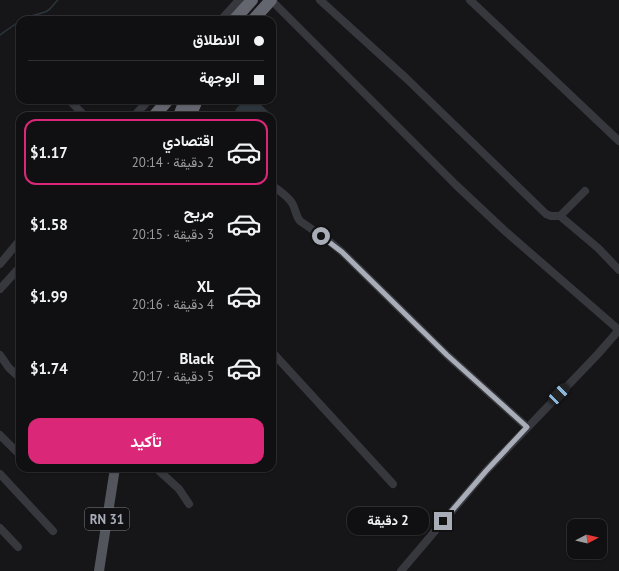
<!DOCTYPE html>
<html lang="ar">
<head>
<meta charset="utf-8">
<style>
  body { margin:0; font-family:"PT Sans",Vazirmatn,sans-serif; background:#1e1e20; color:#f1f3f6; direction:rtl; height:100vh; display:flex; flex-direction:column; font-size:15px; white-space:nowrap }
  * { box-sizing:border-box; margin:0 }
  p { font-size:13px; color:#9c9d9f }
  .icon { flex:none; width:22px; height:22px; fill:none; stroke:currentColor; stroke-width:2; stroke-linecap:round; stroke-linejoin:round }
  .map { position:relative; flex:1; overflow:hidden; direction:ltr }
  .details { position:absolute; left:16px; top:112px; width:260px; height:360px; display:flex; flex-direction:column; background:#101012; border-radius:12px; box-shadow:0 1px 3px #0004,0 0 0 1px #303032; direction:rtl }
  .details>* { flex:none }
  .guide { position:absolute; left:16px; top:16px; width:260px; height:88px; border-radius:12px; box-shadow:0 1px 3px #0004,0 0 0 1px #303032; direction:rtl; display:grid; align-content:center; height:88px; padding:0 12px; background:#101012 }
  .needle { width:26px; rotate:83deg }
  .buttons { position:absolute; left:567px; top:519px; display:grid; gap:8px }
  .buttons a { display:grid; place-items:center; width:40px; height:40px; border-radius:8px; background:#101012; box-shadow:0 1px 3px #0004,0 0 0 1px #303032; font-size:20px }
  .end { position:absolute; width:18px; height:18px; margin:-9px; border:5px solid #a8adb8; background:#111; box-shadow:0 0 0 2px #111 }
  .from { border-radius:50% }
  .bubble { position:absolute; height:28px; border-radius:12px; background:#101012; box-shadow:0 1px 3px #0004,0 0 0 1px #303032; font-size:13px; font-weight:700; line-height:28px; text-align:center; direction:rtl }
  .car { position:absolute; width:12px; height:24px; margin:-12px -6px; border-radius:5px; box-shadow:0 0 3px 1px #0007; background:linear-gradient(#222 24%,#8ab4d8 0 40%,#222 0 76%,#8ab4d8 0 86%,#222 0) }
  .guide b { display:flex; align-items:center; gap:14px; height:38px; font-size:15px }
  .guide b+b { border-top:1px solid #303032 }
  .guide i { width:10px; height:10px; background:#f1f3f6 }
  ul { padding:7px 0 0; list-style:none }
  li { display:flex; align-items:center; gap:12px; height:66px; margin:0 8px 6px; padding:0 4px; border:2px solid transparent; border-radius:12px }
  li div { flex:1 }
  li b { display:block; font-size:15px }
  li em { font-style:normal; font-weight:700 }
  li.active { border-color:#db2777 }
  li>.icon { width:36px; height:36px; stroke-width:1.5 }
  .cta { display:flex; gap:8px; margin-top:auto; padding:8px 12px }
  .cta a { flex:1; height:46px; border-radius:12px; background:#db2777; color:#fff; font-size:16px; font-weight:700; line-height:46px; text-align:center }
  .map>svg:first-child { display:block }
</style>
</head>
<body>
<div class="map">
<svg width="619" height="571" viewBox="0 0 619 571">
  <rect width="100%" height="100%" fill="#161618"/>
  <polygon fill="#2c353c" points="244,100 256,100 273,116 272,117 242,116 235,110"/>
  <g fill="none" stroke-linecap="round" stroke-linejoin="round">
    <g stroke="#2c353c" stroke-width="1.5">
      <path d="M 22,20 C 30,15 39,15 47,11 C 51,9 54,3 58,0"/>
      <polyline points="0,35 20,21"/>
    </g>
    <g stroke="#37383d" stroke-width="8">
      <polyline points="271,0 456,185 505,231 619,330"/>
      <polyline points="320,0 407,79 546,214 551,216 560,216 585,191"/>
      <polyline points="470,0 619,141"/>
      <polyline points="221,20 239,0"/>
      <polyline points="69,100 85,116"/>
      <polyline points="134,116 149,100"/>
      <path d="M 272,185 C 278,190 288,196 292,203 C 296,209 295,215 300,221 L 329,241 L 342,252 L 447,355 L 527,427"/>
      <polyline points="560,216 598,248 619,270"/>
      <polyline points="0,264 20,240"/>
      <polyline points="0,289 20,267"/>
      <polyline points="272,352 393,484"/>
      <polyline points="0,355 9,368 20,378"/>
      <polyline points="0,435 18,453"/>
      <polyline points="156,468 179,489 189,504"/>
      <polyline points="0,474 53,531"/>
      <polyline points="0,528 18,547"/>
      <polyline points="401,571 486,471 598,354 619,330"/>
    </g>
    <polyline stroke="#53555c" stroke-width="10" points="99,571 115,468"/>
    <g stroke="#63666e" stroke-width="12">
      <polyline points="234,20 252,0"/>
      <polyline points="253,20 271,0"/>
      <polyline points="154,116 168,100"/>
      <polyline points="179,116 185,100"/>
      <polyline points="190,116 197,100"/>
    </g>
  </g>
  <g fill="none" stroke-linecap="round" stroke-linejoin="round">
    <polyline stroke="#a8adb8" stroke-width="5" points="321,236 342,252 447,355 527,427 486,471 443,521"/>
  </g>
  <g text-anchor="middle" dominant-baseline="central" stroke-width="3" stroke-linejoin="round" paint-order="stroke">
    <rect fill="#111113" stroke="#7b7e86" stroke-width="1" x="85" y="508" width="44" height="22" rx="3"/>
    <g font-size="13" font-weight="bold" fill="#a8adb8">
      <text x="107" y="519">RN 31</text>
    </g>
  </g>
</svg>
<div class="buttons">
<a><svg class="needle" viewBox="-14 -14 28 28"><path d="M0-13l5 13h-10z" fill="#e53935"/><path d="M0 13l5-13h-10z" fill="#9c9d9f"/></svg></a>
</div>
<i class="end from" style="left:321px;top:236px"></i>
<i class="end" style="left:443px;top:521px"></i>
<div class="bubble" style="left:347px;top:507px;width:82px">2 دقيقة</div>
<i class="car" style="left:559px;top:394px;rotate:44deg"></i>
<div class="guide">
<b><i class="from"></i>الانطلاق</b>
<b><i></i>الوجهة</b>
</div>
<section class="details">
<ul>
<li class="active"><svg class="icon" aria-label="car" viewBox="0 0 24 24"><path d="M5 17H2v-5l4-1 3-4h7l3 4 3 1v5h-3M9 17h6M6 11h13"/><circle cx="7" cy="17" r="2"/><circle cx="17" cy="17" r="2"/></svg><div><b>اقتصادي</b><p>2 دقيقة · 20:14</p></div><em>$1.17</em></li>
<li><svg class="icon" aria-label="car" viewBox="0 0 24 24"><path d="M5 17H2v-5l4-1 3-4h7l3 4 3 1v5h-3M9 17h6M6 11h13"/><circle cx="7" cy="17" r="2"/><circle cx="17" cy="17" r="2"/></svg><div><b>مريح</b><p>3 دقيقة · 20:15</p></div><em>$1.58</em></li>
<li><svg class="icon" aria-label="car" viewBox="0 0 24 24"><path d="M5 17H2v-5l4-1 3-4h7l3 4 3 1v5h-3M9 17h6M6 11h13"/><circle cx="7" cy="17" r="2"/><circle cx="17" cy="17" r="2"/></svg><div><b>XL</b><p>4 دقيقة · 20:16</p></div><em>$1.99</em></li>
<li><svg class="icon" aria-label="car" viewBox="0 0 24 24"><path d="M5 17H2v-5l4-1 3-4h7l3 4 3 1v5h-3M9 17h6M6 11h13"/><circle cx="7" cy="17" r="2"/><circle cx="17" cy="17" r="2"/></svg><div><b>Black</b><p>5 دقيقة · 20:17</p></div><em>$1.74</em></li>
</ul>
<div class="cta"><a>تأكيد</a></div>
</section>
</div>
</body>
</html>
